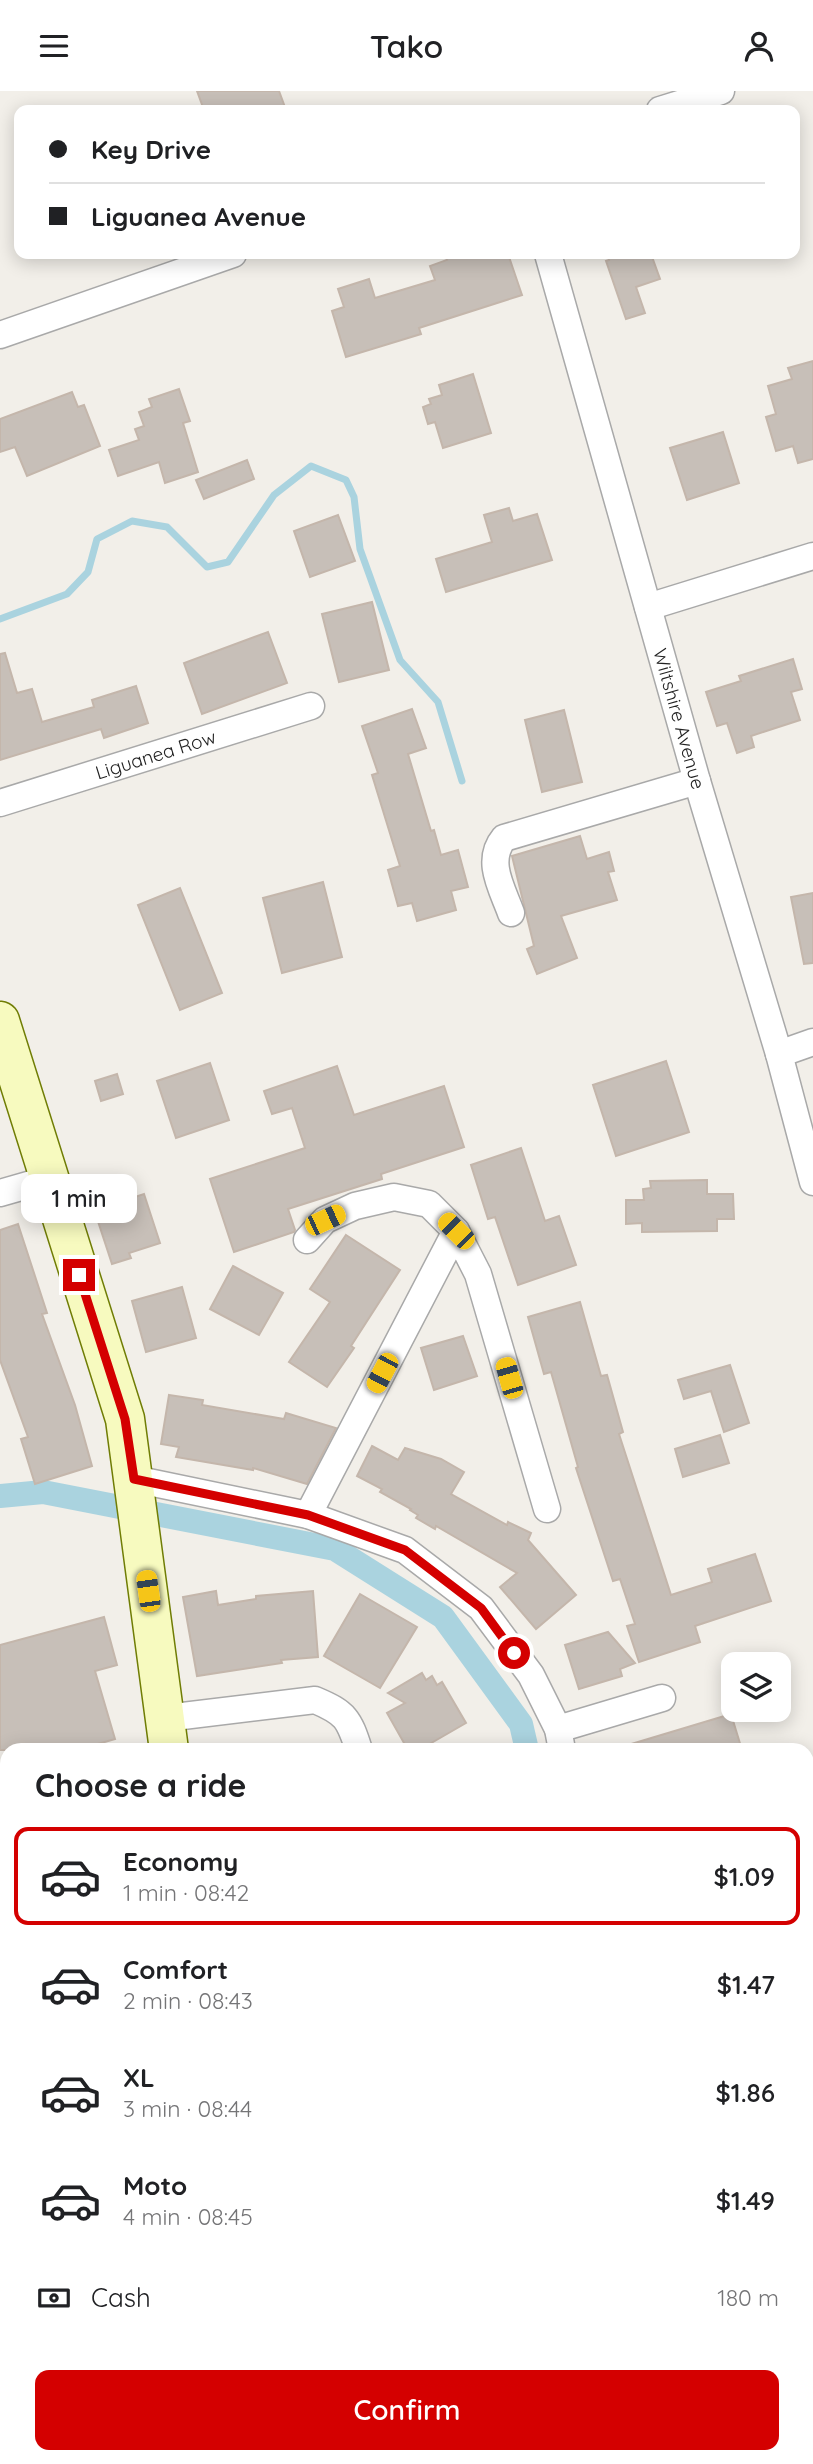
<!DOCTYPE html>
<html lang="en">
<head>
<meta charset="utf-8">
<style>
  body { margin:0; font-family:Quicksand,sans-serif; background:#f2f2f2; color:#202124; height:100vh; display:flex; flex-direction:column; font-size:26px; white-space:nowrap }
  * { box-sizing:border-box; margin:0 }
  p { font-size:23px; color:#757577 }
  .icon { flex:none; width:38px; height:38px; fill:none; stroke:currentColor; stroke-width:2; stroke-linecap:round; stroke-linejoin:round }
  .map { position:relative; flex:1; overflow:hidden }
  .details { position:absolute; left:0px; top:1652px; width:814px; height:721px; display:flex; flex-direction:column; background:#fff; border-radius:21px 21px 0 0; box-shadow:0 4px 18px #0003 }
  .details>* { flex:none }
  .hud { position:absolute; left:14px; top:14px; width:786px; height:154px; border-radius:14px; box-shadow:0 4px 18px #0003; display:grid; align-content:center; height:154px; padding:0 35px; background:#fff }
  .fabs { position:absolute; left:721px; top:1561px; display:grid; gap:14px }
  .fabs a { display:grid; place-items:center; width:70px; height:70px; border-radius:14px; background:#fff; box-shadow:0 4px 18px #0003; font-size:35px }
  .end { position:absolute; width:32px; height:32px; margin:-16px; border:9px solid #d40000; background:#fff; box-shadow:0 0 0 4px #fff }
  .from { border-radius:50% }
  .bubble { position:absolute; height:49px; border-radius:14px; background:#fff; box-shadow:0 4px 18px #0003; font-size:23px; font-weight:600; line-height:49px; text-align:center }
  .car { position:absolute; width:21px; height:42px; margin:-21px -10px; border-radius:9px; box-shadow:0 0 5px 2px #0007; background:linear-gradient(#f5c518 24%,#345 0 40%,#f5c518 0 76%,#345 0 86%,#f5c518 0) }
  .hud b { display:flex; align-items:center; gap:24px; height:66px; font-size:26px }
  .hud b+b { border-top:2px solid #e0e0e0 }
  .hud i { width:18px; height:18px; background:#202124 }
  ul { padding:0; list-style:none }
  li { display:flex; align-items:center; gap:21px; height:98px; margin:0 14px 10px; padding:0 21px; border:4px solid transparent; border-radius:14px }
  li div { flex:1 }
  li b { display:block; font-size:26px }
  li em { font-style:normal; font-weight:600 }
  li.active { border-color:#d40000 }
  li>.icon { width:63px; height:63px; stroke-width:1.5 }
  h2 { padding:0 35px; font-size:32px; line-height:84px }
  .pay { display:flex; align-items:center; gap:18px; height:77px; padding:0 35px; font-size:26px }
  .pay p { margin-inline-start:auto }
  .cta { display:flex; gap:14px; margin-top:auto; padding:14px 35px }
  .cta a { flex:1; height:80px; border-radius:14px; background:#d40000; color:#fff; font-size:28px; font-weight:600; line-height:80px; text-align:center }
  header { display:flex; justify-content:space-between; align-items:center; height:91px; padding:0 35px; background:#fff; font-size:32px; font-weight:600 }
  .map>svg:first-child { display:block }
</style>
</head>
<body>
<header><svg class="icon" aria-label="menu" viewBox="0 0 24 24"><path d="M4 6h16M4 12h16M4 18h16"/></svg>Tako<svg class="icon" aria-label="person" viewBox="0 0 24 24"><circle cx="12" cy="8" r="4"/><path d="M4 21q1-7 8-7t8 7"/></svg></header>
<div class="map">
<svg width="813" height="2373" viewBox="0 0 813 2373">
  <rect width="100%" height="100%" fill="#f2efe9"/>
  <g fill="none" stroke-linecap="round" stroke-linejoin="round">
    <polyline stroke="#aad3df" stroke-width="7" points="0,528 67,503 88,481 97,448 132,430 167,436 207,476 228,471 274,404 311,375 346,389 354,406 360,458 400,569 438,611 462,690"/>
    <g stroke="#aad3df" stroke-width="24">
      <polyline points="0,1405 43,1401 335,1458 443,1526 521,1633 527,1659"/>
      <polyline points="807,2010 813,2011"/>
    </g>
  </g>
  <g fill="#c7bfb8" stroke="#c4b6ab" stroke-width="2">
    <polygon points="197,0 279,0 286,19 204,19"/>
    <polygon points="445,163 508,163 522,204 419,237 421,243 346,266 332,220 344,216 338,198 369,188 375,207 435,189 430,175 447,169"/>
    <polygon points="607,163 651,163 660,188 636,196 645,222 626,228 606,170 609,169"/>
    <polygon points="813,270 813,368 798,372 793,355 776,360 766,326 776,323 768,295 792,288 788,277"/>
    <polygon points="473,283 491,342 443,357 435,331 428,333 423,316 431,313 429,308 442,304 439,294"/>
    <polygon points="179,298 190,330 183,332 198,381 165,392 159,371 118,385 109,359 139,349 135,338 144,335 139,321 152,316 149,308"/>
    <polygon points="72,301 78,316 84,314 100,355 27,385 15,356 0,361 0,328"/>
    <polygon points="723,341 739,392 687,409 670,357"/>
    <polygon points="247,369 254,388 204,408 196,389"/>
    <polygon points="509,417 513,430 537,423 552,469 446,501 436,468 492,451 484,424"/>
    <polygon points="338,424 355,470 310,486 294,440"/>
    <polygon points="372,511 389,579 339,591 322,523"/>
    <polygon points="268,541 287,592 202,623 184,572"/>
    <polygon points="5,562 17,602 32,598 42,631 94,616 92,609 136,595 148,632 104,647 101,638 0,669 0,563"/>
    <polygon points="793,568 802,598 791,601 800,629 751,645 754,656 737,662 727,632 717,635 706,601 741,590 739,585"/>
    <polygon points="412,618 426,657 408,663 431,740 434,739 441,764 458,759 468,796 451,800 456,819 417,830 412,812 398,815 388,779 400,775 372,684 378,682 362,635"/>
    <polygon points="564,619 582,691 542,701 525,629"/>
    <polygon points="580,745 587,768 609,761 614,780 608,781 617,809 561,825 577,867 537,883 527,858 534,855 512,765"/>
    <polygon points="323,791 342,866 282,882 263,807"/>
    <polygon points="180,797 222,902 180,919 138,814"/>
    <polygon points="813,802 813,872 804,873 791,806"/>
    <polygon points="666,970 689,1041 616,1065 593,994"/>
    <polygon points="210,972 229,1029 176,1047 157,990"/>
    <polygon points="337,975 354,1024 444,995 464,1056 381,1083 382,1088 288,1118 295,1139 294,1141 234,1161 210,1088 305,1057 292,1017 272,1023 264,1000"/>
    <polygon points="117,983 123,1003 101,1010 95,990"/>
    <polygon points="521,1057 545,1130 559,1125 576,1174 518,1194 495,1126 488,1128 471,1074"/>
    <polygon points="707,1089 707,1103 733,1103 734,1128 717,1128 717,1140 642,1141 642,1132 626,1133 626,1109 644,1109 643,1098 651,1097 650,1090"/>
    <polygon points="144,1103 160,1152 129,1162 131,1167 112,1173 92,1112 111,1105 114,1113"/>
    <polygon points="18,1133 47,1222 42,1223 75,1314 92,1375 35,1393 21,1348 28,1346 0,1269 0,1139"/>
    <polygon points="346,1144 400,1179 351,1255 354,1257 327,1296 289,1271 330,1211 310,1198"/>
    <polygon points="233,1175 283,1202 259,1244 210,1218"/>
    <polygon points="182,1196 196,1247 146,1261 132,1210"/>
    <polygon points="580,1211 601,1285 607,1284 623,1341 619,1343 671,1504 712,1491 708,1478 755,1463 771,1510 695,1535 700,1551 639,1571 627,1535 635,1533 620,1488 613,1490 576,1377 578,1376 551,1281 544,1283 528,1226"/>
    <polygon points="463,1245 477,1285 434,1299 421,1257"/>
    <polygon points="730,1274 749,1332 724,1341 711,1300 684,1308 678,1289"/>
    <polygon points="169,1304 203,1309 202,1314 284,1328 286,1322 336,1337 307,1393 253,1377 253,1379 176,1366 179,1356 161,1353"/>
    <polygon points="720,1344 729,1372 683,1386 675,1358"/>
    <polygon points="372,1355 398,1369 405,1357 441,1368 464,1381 451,1403 507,1434 508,1431 531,1442 528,1449 576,1504 536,1538 500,1496 517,1482 436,1435 435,1438 416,1427 418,1424 410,1419 411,1418 380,1401 382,1398 357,1385"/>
    <polygon points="216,1500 218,1514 256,1508 256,1505 313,1500 318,1566 281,1569 282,1572 197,1585 183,1506"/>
    <polygon points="360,1503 417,1536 380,1597 324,1565"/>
    <polygon points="104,1526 117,1574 95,1580 115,1648 77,1659 0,1659 0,1554"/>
    <polygon points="608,1541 635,1572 620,1578 622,1585 579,1598 565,1554"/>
    <polygon points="422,1582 426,1589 432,1585 437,1594 442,1591 466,1632 419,1659 408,1659 387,1622 405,1612 388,1602"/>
    <polygon points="731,1623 742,1659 629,1659 628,1654"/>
  </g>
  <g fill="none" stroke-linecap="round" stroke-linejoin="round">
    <defs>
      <g id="service">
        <polyline points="0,2262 2,2261 7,2272"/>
        <polyline points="807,2274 813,2274"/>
        <polyline points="36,2366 38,2373"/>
        <polyline points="260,2366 261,2373"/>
        <polyline points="376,2366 378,2373"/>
        <polyline points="791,2366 791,2373"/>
      </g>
      <g id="minor">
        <polyline points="660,19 721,0"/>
        <path id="s1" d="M 548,163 L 697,690 L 779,963 L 813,1091"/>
        <polyline points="0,244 233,163"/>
        <polyline points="648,516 813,465"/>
        <path id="s2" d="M 0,712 L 311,615"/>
        <path d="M 511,822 C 502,797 485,770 504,747 L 697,690"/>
        <polyline points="779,963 813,951"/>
        <polyline points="0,1102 49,1088"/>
        <polyline points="307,1149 325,1129 355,1115 394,1106 429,1113 456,1140"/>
        <polyline points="134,1388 308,1424 405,1459 481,1517 531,1584 558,1638 562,1659"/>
        <polyline points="308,1424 456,1140 478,1183 547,1418"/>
        <path d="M 166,1627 L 315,1609 C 346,1622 349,1628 359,1659"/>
        <polyline points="558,1638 662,1607"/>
        <polyline points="0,1709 7,1708"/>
        <polyline points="0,1805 7,1803"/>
        <polyline points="807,1947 813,1946"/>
        <polyline points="0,1970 7,1969"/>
      </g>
      <g id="secondary">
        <polyline points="0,930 125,1328 169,1659"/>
        <polyline points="321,2366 323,2373"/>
      </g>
    </defs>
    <use href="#service" stroke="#a9a9a9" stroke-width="17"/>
    <use href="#minor" stroke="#a9a9a9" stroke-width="29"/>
    <use href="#secondary" stroke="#707d05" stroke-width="41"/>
    <use href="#service" stroke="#fff" stroke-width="14"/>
    <use href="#minor" stroke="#fff" stroke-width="26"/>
    <use href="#secondary" stroke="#f7fabf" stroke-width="38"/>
  </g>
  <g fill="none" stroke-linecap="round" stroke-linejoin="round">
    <polyline stroke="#d40000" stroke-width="9" points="79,1184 125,1328 134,1388 308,1424 405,1459 481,1517 514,1562"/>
  </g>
  <g text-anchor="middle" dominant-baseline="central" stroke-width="5" stroke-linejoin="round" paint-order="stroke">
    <g font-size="19" fill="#222" stroke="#fff">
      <text stroke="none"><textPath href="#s1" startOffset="483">Wiltshire Avenue</textPath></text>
      <text stroke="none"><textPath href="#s2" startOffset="163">Liguanea Row</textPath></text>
    </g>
  </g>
</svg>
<div class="fabs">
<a><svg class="icon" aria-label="layers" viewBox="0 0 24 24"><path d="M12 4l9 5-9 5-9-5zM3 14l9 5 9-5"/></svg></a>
</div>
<i class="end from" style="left:514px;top:1562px"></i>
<i class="end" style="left:79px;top:1184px"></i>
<div class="bubble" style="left:21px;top:1083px;width:116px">1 min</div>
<i class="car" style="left:325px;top:1129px;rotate:65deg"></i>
<i class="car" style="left:456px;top:1140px;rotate:315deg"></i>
<i class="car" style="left:382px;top:1282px;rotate:208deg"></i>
<i class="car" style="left:509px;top:1287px;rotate:344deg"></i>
<i class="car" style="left:148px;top:1500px;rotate:352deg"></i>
<div class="hud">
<b><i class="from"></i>Key Drive</b>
<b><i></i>Liguanea Avenue</b>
</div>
<section class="details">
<h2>Choose a ride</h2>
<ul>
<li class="active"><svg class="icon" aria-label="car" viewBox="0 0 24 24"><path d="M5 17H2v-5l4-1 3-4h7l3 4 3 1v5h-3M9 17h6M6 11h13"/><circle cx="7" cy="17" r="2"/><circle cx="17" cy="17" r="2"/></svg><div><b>Economy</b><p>1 min · 08:42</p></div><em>$1.09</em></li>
<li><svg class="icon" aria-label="car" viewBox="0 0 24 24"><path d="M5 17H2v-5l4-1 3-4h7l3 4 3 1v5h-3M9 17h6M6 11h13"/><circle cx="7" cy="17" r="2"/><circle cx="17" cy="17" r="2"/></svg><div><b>Comfort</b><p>2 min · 08:43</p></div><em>$1.47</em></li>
<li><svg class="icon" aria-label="car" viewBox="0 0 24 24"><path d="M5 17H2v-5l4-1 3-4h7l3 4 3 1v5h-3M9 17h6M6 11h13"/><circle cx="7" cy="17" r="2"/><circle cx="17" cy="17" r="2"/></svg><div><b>XL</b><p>3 min · 08:44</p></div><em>$1.86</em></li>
<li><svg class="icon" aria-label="car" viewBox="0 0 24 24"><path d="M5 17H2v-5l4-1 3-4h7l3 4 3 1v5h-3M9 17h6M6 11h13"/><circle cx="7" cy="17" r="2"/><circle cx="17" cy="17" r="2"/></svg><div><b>Moto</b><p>4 min · 08:45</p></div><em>$1.49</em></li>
</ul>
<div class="pay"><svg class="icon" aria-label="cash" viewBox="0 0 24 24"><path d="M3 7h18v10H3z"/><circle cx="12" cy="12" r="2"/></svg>Cash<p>180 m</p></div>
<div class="cta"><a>Confirm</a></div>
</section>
</div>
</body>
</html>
